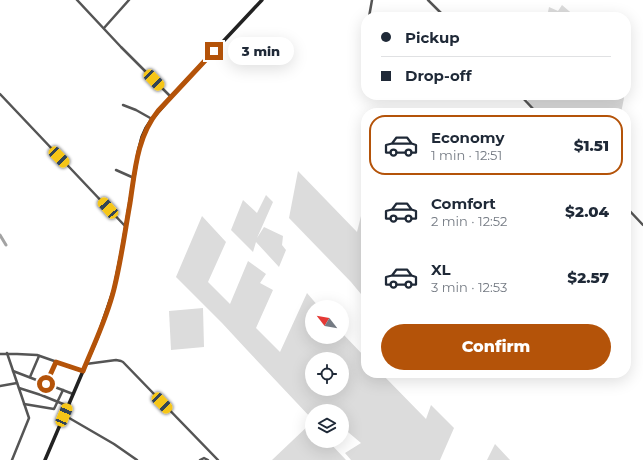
<!DOCTYPE html>
<html lang="en">
<head>
<meta charset="utf-8">
<style>
  body { margin:0; font-family:Montserrat,sans-serif; background:#f6f6f7; color:#1f2937; height:100vh; display:flex; flex-direction:column; font-size:15px; white-space:nowrap }
  * { box-sizing:border-box; margin:0 }
  p { font-size:13px; color:#747a83 }
  .icon { flex:none; width:22px; height:22px; fill:none; stroke:currentColor; stroke-width:2; stroke-linecap:round; stroke-linejoin:round }
  .map { position:relative; flex:1; overflow:hidden }
  .panel { position:absolute; left:361px; top:108px; width:270px; height:270px; display:flex; flex-direction:column; background:#fff; border-radius:16px; box-shadow:0 4px 16px #0002 }
  .panel>* { flex:none }
  .top-card { position:absolute; left:361px; top:12px; width:270px; height:88px; border-radius:16px; box-shadow:0 4px 16px #0002; display:grid; align-content:center; height:88px; padding:0 20px; background:#fff }
  .needle { width:26px; rotate:301deg }
  .tools { position:absolute; left:305px; top:300px; display:grid; gap:8px }
  .tools a { display:grid; place-items:center; width:44px; height:44px; border-radius:50%; background:#fff; box-shadow:0 4px 16px #0002; font-size:20px }
  .end { position:absolute; width:18px; height:18px; margin:-9px; border:5px solid #b45309; background:#fff; box-shadow:0 0 0 2px #fff }
  .from { border-radius:50% }
  .bubble { position:absolute; height:28px; border-radius:14px; background:#fff; box-shadow:0 4px 16px #0002; font-size:13px; font-weight:800; line-height:28px; text-align:center }
  .car { position:absolute; width:12px; height:24px; margin:-12px -6px; border-radius:5px; box-shadow:0 0 3px 1px #0007; background:linear-gradient(#f5c518 24%,#345 0 40%,#f5c518 0 76%,#345 0 86%,#f5c518 0) }
  .top-card b { display:flex; align-items:center; gap:14px; height:38px; font-size:15px }
  .top-card b+b { border-top:1px solid #e0e1e3 }
  .top-card i { width:10px; height:10px; background:#1f2937 }
  ul { padding:7px 0 0; list-style:none }
  li { display:flex; align-items:center; gap:12px; height:60px; margin:0 8px 6px; padding:0 12px; border:2px solid transparent; border-radius:16px }
  li div { flex:1 }
  li b { display:block; font-size:15px }
  li em { font-style:normal; font-weight:800 }
  li.selected { border-color:#b45309 }
  li>.icon { width:36px; height:36px; stroke-width:1.5 }
  .action { display:flex; gap:8px; margin-top:auto; padding:8px 20px }
  .action a { flex:1; height:46px; border-radius:24px; background:#b45309; color:#fff; font-size:16px; font-weight:800; line-height:46px; text-align:center }
  .map>svg:first-child { display:block }
</style>
</head>
<body>
<div class="map">
<svg width="643" height="460" viewBox="0 0 643 460">
  <rect width="100%" height="100%" fill="#fff"/>
  <g fill="#dcdcdc" fill-rule="evenodd">
    <polygon points="562,5 576,17 547,17 549,7 558,11"/>
    <polygon points="529,95 623,95 624,98 621,113 535,113 527,104"/>
    <polygon points="298,171 357,232 364,204 366,192 366,300 351,282 289,218"/>
    <polygon points="266,195 273,202 257,238 264,227 283,236 282,245 286,250 279,267 256,242 253,252 231,230 243,200 257,213"/>
    <path d="M 202,216 L 226,242 L 208,282 L 230,304 L 248,261 L 266,274 L 260,283 L 273,290 L 256,328 L 280,352 L 307,293 L 319,307 L 312,307 L 312,337 L 342,337 L 342,333 L 366,358 L 366,373 L 381,373 L 426,419 L 431,405 L 454,428 L 440,460 L 351,460 L 345,453 L 361,443 L 342,427 L 342,411 L 312,411 L 312,419 L 247,350 L 222,323 L 176,277 ZM 312,359 L 342,359 L 342,389 L 312,389 Z"/>
    <polygon points="203,308 204,347 171,350 169,311"/>
    <polygon points="311,423 312,424 312,441 328,441 346,460 272,460"/>
    <polygon points="495,444 510,460 487,460"/>
  </g>
  <g fill="none" stroke-linecap="round" stroke-linejoin="round">
    <polyline stroke="#a3a3a3" stroke-width="3" points="0,235 6,245"/>
    <g stroke="#555" stroke-width="2.5">
      <polyline points="77,0 121,47 171,97"/>
      <polyline points="428,0 445,17"/>
      <polyline points="369,17 372,0"/>
      <polyline points="104,28 129,0"/>
      <polyline points="363,47 366,30"/>
      <polyline points="0,94 125,226"/>
      <polyline points="520,95 537,113"/>
      <polyline points="123,105 136,110 152,119"/>
      <polyline points="116,170 134,178"/>
      <polyline points="626,207 643,225"/>
      <polyline points="7,353 29,418 12,460"/>
      <polyline points="0,354 17,354 37,355 83,371"/>
      <polyline points="86,364 116,360 121,361 123,362 218,460"/>
      <polyline points="13,371 73,394"/>
      <polyline points="30,377 39,356"/>
      <polyline points="46,384 56,362"/>
      <polyline points="0,386 17,383"/>
      <polyline points="19,388 41,395 68,406"/>
      <polyline points="24,404 54,409 63,390"/>
      <polyline points="64,415 114,444 137,460"/>
      <polyline points="200,460 204,458 208,460"/>
    </g>
    <polyline stroke="#222" stroke-width="3.5" points="45,460 98,336 114,289 122,249 138,153 142,137 146,128 152,119 171,97 262,0"/>
  </g>
  <g fill="none" stroke-linecap="round" stroke-linejoin="round">
    <path stroke="#b45309" stroke-width="5" d="M 46,384 L 56,362 L 83,371 C 94,344 107,318 114,289 C 121,261 125,231 130,203 C 135,170 137,137 158,111 L 214,51"/>
  </g>
</svg>
<div class="tools">
<a><svg class="needle" viewBox="-14 -14 28 28"><path d="M0-13l5 13h-10z" fill="#e53935"/><path d="M0 13l5-13h-10z" fill="#747a83"/></svg></a>
<a><svg class="icon" aria-label="locate" viewBox="0 0 24 24"><circle cx="12" cy="12" r="6"/><path d="M12 2v4M12 18v4M2 12h4M18 12h4"/></svg></a>
<a><svg class="icon" aria-label="layers" viewBox="0 0 24 24"><path d="M12 4l9 5-9 5-9-5zM3 14l9 5 9-5"/></svg></a>
</div>
<i class="end from" style="left:46px;top:384px"></i>
<i class="end" style="left:214px;top:51px"></i>
<div class="bubble" style="left:228px;top:37px;width:66px">3 min</div>
<i class="car" style="left:154px;top:80px;rotate:136deg"></i>
<i class="car" style="left:59px;top:157px;rotate:136deg"></i>
<i class="car" style="left:108px;top:208px;rotate:318deg"></i>
<i class="car" style="left:162px;top:403px;rotate:136deg"></i>
<i class="car" style="left:64px;top:415px;rotate:23deg"></i>
<div class="top-card">
<b><i class="from"></i>Pickup</b>
<b><i></i>Drop-off</b>
</div>
<section class="panel">
<ul>
<li class="selected"><svg class="icon" aria-label="car" viewBox="0 0 24 24"><path d="M5 17H2v-5l4-1 3-4h7l3 4 3 1v5h-3M9 17h6M6 11h13"/><circle cx="7" cy="17" r="2"/><circle cx="17" cy="17" r="2"/></svg><div><b>Economy</b><p>1 min · 12:51</p></div><em>$1.51</em></li>
<li><svg class="icon" aria-label="car" viewBox="0 0 24 24"><path d="M5 17H2v-5l4-1 3-4h7l3 4 3 1v5h-3M9 17h6M6 11h13"/><circle cx="7" cy="17" r="2"/><circle cx="17" cy="17" r="2"/></svg><div><b>Comfort</b><p>2 min · 12:52</p></div><em>$2.04</em></li>
<li><svg class="icon" aria-label="car" viewBox="0 0 24 24"><path d="M5 17H2v-5l4-1 3-4h7l3 4 3 1v5h-3M9 17h6M6 11h13"/><circle cx="7" cy="17" r="2"/><circle cx="17" cy="17" r="2"/></svg><div><b>XL</b><p>3 min · 12:53</p></div><em>$2.57</em></li>
</ul>
<div class="action"><a>Confirm</a></div>
</section>
</div>
</body>
</html>
